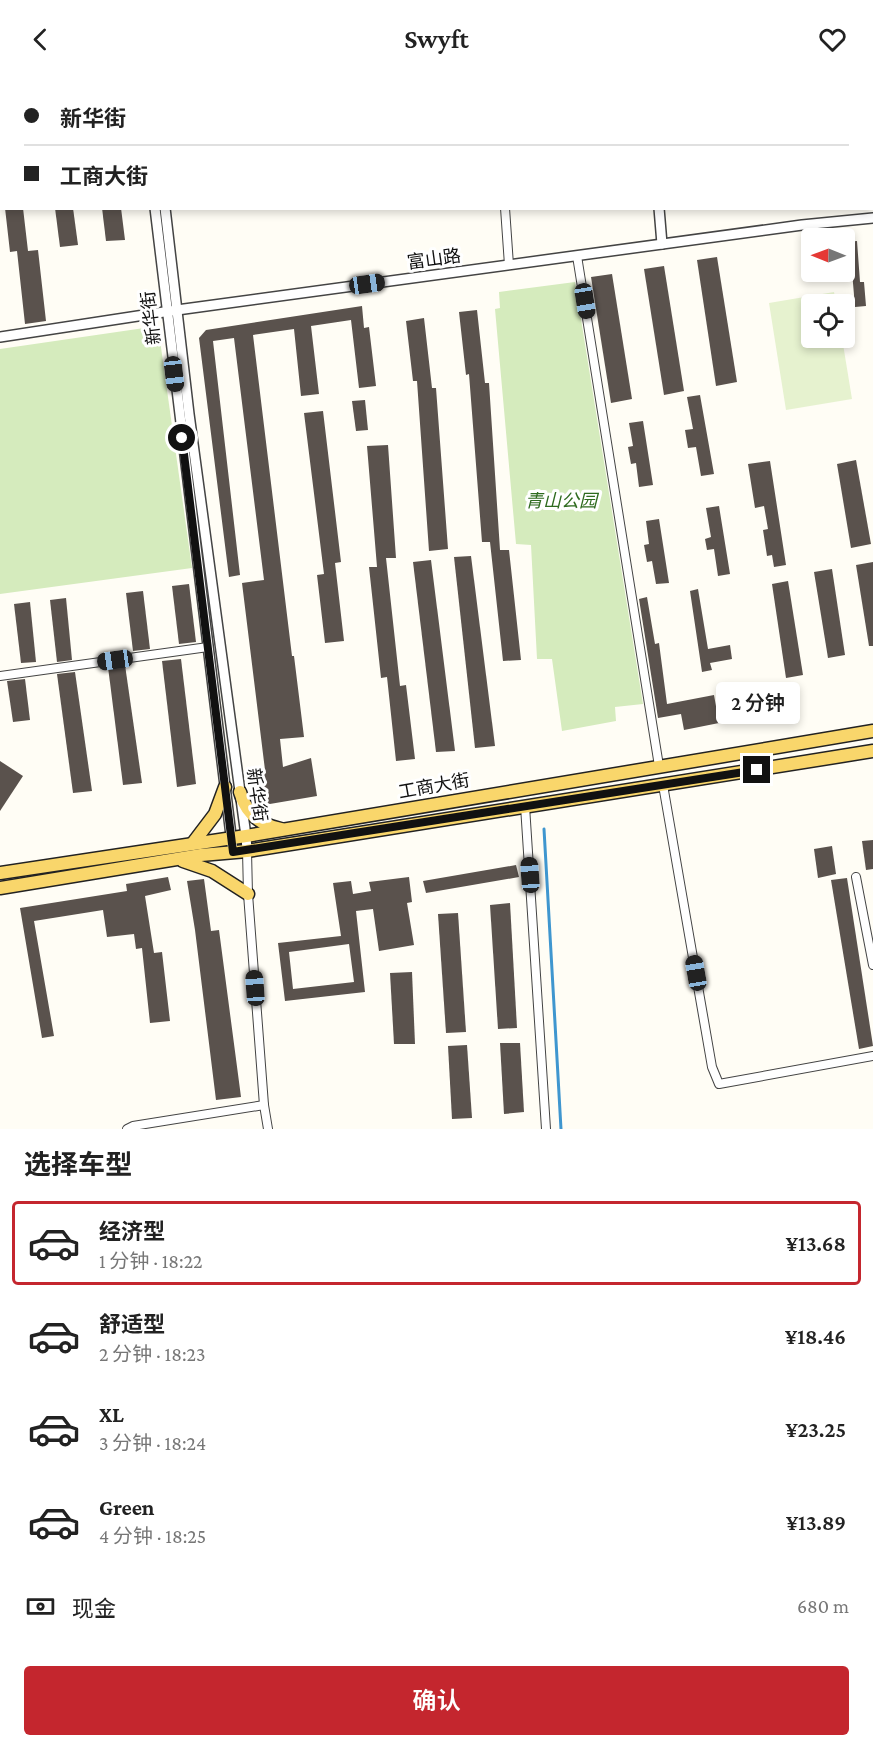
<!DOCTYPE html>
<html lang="zh">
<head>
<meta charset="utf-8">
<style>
  body { margin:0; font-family:"Crimson Pro","Noto Sans SC",serif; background:#f2f2f2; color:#222; height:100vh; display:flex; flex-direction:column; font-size:22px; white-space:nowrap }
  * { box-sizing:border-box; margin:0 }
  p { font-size:20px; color:#767676 }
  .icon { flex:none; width:33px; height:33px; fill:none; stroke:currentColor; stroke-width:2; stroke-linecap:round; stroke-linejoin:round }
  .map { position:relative; height:1051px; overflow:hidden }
  .panel { display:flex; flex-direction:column; background:#fff; flex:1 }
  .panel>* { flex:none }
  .guide { position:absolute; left:0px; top:0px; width:873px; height:132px; box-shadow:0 3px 9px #0003; display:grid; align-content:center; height:132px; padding:0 24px; background:#fff }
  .needle { width:39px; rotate:271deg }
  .buttons { position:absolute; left:801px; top:150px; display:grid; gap:12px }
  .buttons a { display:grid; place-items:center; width:54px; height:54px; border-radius:6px; background:#fff; box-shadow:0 3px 9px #0003; font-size:30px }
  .end { position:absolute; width:27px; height:27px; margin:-14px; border:8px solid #111; background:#fff; box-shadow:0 0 0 3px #fff }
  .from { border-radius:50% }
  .bubble { position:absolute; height:42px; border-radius:6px; background:#fff; box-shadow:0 3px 9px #0003; font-size:20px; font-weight:600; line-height:42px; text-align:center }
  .car { position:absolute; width:18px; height:36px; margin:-18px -9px; border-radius:8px; box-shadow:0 0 4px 2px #0007; background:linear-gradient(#222 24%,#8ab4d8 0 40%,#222 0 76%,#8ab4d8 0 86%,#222 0) }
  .guide b { display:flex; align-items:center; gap:21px; height:57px; font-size:22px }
  .guide b+b { border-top:2px solid #e0e0e0 }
  .guide i { width:15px; height:15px; background:#222 }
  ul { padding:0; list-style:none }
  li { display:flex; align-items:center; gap:18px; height:84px; margin:0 12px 9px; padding:0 12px; border:3px solid transparent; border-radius:6px }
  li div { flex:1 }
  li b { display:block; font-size:22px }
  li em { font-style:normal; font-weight:600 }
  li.selected { border-color:#c4262e }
  li>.icon { width:54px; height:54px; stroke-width:1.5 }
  h2 { padding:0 24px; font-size:27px; line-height:72px }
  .pay { display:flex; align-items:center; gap:15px; height:66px; padding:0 24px; font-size:22px }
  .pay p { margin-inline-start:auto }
  .cta { display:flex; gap:12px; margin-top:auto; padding:12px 24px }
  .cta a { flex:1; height:69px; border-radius:6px; background:#c4262e; color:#fff; font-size:24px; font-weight:600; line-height:69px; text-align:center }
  header { display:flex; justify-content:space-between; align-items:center; height:78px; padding:0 24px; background:#fff; font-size:27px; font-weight:600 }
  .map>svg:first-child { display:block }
</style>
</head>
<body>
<header><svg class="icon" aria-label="back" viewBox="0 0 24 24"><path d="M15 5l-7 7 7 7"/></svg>Swyft<svg class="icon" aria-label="heart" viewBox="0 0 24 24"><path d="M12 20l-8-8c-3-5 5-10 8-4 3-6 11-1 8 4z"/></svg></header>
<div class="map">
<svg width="873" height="1051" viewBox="0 0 873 1051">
  <rect width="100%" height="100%" fill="#fffdf5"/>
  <g fill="#d5ebbd">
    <polygon points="575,204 643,626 615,629 616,643 562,653 552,581 537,581 531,467 516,466 495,231 500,230 499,214"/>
    <polygon points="158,248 192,490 0,516 0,271"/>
  </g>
  <polygon fill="#e6f2cf" points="834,214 836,226 812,226 812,260 842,260 852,321 786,332 769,225"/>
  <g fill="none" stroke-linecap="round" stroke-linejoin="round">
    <polyline stroke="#3f96cf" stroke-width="3" points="544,751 561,1051"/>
  </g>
  <g fill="#5a524d" fill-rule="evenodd">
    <polygon points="5,130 23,130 28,173 38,172 46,243 25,246 17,173 10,174"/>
    <polygon points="55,130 73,130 78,167 60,169"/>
    <polygon points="102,130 121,130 125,162 106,163"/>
    <polygon points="857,163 860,204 864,204 866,228 855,229 852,193 847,194 845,164"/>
    <polygon points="717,179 737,304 716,308 697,182"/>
    <polygon points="664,188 684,313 664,317 644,191"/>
    <polygon points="612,196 632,321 611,325 591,199"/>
    <polygon points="362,228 364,250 369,249 376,308 359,310 351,242 311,248 319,316 301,318 294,251 253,257 292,578 294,578 304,659 280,661 283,689 311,680 317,718 258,728 253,694 265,692 242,505 264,502 244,341 234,260 213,263 240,497 229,499 199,260 206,252"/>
    <polygon points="477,232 485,305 489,305 500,472 509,472 521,582 503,583 490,464 482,464 469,296 466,297 459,234"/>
    <polygon points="424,240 432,310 436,310 448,471 429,473 417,303 413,303 406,243"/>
    <polygon points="700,317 714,396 701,398 696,369 688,370 685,352 693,351 687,319"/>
    <polygon points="365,322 368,352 356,353 352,323"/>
    <polygon points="323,333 341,484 335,485 344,563 325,565 317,497 324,496 304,335"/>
    <polygon points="643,343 653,407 639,409 636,385 631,386 628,369 633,368 629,345"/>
    <polygon points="388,367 396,480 386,480 400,608 406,607 415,681 396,683 387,599 381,600 369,489 377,489 367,368"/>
    <polygon points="856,382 871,466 851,470 837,386"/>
    <polygon points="770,383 786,487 774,489 772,477 767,478 763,452 768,451 764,428 755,430 748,386"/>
    <polygon points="719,428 730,496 718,498 714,471 707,472 705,461 711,459 706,430"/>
    <polygon points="659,441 669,505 656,506 652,483 647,484 644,467 649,466 646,443"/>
    <polygon points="471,478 495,668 475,670 454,479"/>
    <polygon points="431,482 455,673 436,674 413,484"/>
    <polygon points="873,484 873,568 869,568 856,487"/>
    <polygon points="832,491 845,577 828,580 814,494"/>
    <polygon points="788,503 803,597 786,600 772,506"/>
    <polygon points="189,506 196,564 179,566 172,508"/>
    <polygon points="698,511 708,571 730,567 732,581 710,585 712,592 702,594 690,513"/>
    <polygon points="143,513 150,571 133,573 126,515"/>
    <polygon points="647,519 655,566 659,565 667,626 714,617 719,645 684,652 681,636 658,640 639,521"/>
    <polygon points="66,520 72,582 57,584 50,522"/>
    <polygon points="30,524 36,584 21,585 14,526"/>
    <polygon points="181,581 196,706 177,709 162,583"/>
    <polygon points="125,587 142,705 123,707 108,589"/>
    <polygon points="75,594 92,713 73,715 57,596"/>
    <polygon points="25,601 30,642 13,644 7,603"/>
    <polygon points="0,683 23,698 0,733"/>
    <polygon points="873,762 873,791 866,792 862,763"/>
    <polygon points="832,768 836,796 818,800 814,771"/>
    <polygon points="516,787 519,799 426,815 423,803"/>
    <polygon points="168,799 171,812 145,818 154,875 162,874 170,943 150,945 142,870 136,871 134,856 107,859 103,832 34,843 54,958 42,960 20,830 127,813 126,806"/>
    <path d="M 409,799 L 412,824 L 407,825 L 414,867 L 379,873 L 373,831 L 356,833 L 365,914 L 285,923 L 278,865 L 341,858 L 333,805 L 351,803 L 353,816 L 371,813 L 369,804 ZM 349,866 L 354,904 L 293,911 L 289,874 Z"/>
    <polygon points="847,800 873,968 859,971 831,802"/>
    <polygon points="204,801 211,853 219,852 241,1019 216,1022 195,852 187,803"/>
    <polygon points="510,825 517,950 498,951 490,827"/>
    <polygon points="458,835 466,954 446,955 438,836"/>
    <polygon points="412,894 415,966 394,966 390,895"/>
    <polygon points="500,965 520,965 524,1034 504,1036"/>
    <polygon points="467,967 472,1040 452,1041 448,968"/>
  </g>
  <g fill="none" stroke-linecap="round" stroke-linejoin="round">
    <defs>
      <g id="minor">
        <polyline points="368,0 368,2"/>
        <polyline points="497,0 497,2"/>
        <polyline points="852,0 852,2"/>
        <polyline points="872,18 873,18"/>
        <polyline points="505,130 509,187"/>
        <polyline points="577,178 659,688"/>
        <polyline points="0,598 208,569"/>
        <polyline points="663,707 712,989 719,1006 873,978"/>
        <polyline points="525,728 546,1051"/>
        <polyline points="247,773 248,816 264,1027 268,1051"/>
        <polyline points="856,799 873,887"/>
        <polyline points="127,1051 133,1048 264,1027"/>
      </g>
      <g id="tertiary">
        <polyline points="140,0 140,2"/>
        <polyline points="150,0 150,2"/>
        <polyline points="646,0 646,2"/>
        <polyline points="155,130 233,774"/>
        <polyline points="165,130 189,336 246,758 247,773"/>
        <polyline points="659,130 662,166"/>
        <polyline points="0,259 177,232 802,147 873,140"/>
      </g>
      <g id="primary">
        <path d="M 240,714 C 246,735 260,747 281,751"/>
        <polyline points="193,765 215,736 225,709"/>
        <polyline points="183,783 212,793 248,816"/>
        <polyline points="0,795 246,758 873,653"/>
        <polyline points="0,810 201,777 247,773 873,673"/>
      </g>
    </defs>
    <use href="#minor" stroke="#444" stroke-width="10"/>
    <use href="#tertiary" stroke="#444" stroke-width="12"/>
    <use href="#primary" stroke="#222" stroke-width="15"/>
    <use href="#minor" stroke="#fff" stroke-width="8"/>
    <use href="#tertiary" stroke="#fff" stroke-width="9"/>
    <use href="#primary" stroke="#f9d66b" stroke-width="12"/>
  </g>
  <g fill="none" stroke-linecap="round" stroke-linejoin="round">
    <polyline stroke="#111" stroke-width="8" points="182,360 233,774 757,692"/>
  </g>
  <g text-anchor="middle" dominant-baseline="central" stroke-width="6" stroke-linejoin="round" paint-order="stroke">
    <g font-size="18" fill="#111" stroke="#fff">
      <text transform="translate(434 181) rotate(-8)">富山路</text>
      <text transform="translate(151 240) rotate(-97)">新华街</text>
      <text transform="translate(434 708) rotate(-10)">工商大街</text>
      <text transform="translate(257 717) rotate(82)">新华街</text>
    </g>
    <g font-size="18" font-style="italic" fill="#2f6b1f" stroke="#fff">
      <text x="561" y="423">青山公园</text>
    </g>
  </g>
</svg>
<div class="buttons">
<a><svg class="needle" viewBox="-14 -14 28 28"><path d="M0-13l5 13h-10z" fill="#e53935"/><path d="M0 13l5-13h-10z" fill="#767676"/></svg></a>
<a><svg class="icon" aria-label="locate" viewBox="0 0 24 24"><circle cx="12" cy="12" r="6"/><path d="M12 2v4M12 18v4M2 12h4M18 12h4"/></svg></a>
</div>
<i class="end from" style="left:182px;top:360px"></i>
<i class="end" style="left:757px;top:692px"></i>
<div class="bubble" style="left:716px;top:604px;width:84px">2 分钟</div>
<i class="car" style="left:367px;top:206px;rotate:82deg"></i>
<i class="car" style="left:585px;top:223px;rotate:171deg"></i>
<i class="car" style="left:174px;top:296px;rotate:173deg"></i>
<i class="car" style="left:115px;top:582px;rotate:262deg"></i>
<i class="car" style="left:530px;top:797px;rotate:356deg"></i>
<i class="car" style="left:696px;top:895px;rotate:350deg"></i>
<i class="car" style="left:255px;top:910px;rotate:356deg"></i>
<div class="guide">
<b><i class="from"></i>新华街</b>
<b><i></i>工商大街</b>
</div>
</div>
<section class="panel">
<h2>选择车型</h2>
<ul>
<li class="selected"><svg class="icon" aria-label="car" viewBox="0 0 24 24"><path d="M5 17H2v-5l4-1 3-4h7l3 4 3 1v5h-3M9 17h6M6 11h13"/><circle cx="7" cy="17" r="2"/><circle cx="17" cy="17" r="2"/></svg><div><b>经济型</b><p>1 分钟 · 18:22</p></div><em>¥13.68</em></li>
<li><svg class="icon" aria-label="car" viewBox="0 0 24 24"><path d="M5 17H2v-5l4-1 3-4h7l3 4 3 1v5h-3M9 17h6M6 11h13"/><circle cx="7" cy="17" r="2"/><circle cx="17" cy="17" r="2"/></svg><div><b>舒适型</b><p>2 分钟 · 18:23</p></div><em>¥18.46</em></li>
<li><svg class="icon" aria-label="car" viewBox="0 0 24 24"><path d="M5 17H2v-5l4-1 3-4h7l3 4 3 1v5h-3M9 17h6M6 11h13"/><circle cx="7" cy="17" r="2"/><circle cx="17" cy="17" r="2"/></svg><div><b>XL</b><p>3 分钟 · 18:24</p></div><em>¥23.25</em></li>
<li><svg class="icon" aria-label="car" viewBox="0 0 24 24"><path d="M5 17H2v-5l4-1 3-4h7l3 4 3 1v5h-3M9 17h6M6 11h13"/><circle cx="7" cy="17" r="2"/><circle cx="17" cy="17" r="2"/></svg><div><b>Green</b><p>4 分钟 · 18:25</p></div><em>¥13.89</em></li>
</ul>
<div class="pay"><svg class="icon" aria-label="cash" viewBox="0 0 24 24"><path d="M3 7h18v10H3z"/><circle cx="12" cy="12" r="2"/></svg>现金<p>680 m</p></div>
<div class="cta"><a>确认</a></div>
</section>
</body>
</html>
